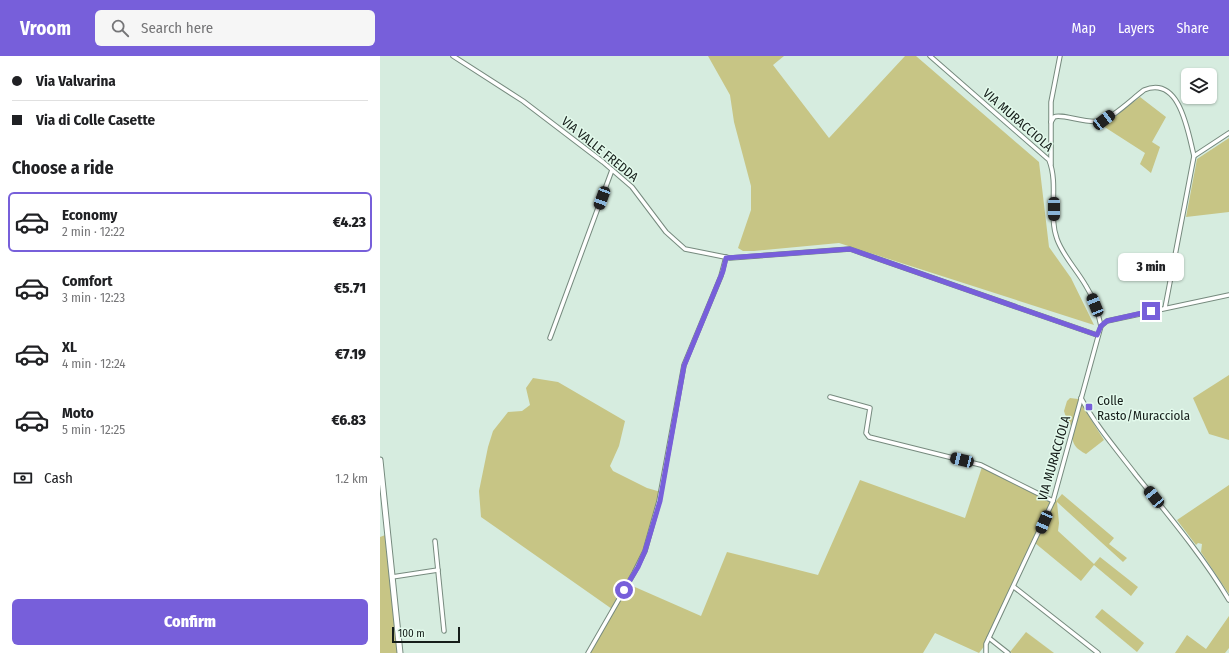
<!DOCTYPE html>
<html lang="en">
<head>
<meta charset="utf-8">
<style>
  body { margin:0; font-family:"Fira Sans Condensed",sans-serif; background:#f6f6f6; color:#202124; height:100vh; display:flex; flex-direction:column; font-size:15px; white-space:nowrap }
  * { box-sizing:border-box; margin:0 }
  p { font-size:13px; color:#757577 }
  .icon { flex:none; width:22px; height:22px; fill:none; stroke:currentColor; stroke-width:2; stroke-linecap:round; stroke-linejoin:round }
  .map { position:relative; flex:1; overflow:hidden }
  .drawer { display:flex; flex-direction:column; background:#fff; width:380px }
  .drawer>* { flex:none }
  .banner { display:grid; align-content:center; height:88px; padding:0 12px; background:#fff }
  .tools { position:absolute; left:801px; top:12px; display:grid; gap:8px }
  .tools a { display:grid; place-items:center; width:36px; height:36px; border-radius:6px; background:#fff; box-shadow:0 1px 3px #0004; font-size:20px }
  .scale { position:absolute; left:12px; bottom:10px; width:68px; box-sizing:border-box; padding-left:4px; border:2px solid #161e1a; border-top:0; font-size:11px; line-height:14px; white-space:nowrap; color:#161e1a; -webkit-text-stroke:3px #e3faec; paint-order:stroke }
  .end { position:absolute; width:18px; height:18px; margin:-9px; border:5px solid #775fda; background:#fff; box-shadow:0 0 0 2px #fff }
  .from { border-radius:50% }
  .bubble { position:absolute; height:28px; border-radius:6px; background:#fff; box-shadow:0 1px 3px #0004; font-size:13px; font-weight:800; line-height:28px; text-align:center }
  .car { position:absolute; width:12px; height:24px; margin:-12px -6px; border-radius:5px; box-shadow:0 0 3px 1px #0007; background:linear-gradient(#222 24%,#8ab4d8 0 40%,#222 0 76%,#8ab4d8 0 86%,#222 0) }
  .banner b { display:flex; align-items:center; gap:14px; height:38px; font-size:15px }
  .banner b+b { border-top:1px solid #e0e0e0 }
  .banner i { width:10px; height:10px; background:#202124 }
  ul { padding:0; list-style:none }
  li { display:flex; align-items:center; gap:12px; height:60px; margin:0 8px 6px; padding:0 4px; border:2px solid transparent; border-radius:6px }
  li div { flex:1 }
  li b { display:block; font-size:15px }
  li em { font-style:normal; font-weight:800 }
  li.on { border-color:#775fda }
  li>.icon { width:36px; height:36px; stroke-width:1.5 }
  h2 { padding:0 12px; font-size:18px; line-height:48px }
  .pay { display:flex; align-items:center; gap:10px; height:44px; padding:0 12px; font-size:15px }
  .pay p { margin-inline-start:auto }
  .cta { display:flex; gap:8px; margin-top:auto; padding:8px 12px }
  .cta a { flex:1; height:46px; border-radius:6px; background:#775fda; color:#fff; font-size:16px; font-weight:800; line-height:46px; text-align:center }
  header { display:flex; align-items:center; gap:24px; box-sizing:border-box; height:56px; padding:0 20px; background:#775fda; color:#fff }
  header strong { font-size:19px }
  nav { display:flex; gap:22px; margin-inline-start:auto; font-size:14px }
  .search { width:280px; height:36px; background:#f6f6f6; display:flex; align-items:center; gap:10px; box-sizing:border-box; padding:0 14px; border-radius:6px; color:#757577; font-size:15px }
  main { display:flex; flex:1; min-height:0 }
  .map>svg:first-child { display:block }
</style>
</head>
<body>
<header>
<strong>Vroom</strong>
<div class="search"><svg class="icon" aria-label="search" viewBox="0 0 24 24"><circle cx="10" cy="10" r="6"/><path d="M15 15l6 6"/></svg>Search here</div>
<nav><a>Map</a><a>Layers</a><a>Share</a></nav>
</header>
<main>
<section class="drawer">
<div class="banner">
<b><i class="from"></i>Via Valvarina</b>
<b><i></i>Via di Colle Casette</b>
</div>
<h2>Choose a ride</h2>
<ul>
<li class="on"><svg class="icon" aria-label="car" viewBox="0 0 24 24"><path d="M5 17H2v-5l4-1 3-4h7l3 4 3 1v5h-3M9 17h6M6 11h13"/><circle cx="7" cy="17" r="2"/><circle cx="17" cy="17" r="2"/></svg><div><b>Economy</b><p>2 min · 12:22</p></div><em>€4.23</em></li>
<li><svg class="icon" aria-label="car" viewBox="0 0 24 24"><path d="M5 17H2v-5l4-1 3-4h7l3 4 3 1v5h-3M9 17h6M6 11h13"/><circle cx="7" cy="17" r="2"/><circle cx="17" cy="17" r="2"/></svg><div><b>Comfort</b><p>3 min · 12:23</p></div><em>€5.71</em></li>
<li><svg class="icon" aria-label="car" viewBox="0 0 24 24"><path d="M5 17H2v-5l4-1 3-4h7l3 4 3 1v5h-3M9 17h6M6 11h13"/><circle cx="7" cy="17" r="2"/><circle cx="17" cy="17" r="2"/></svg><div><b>XL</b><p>4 min · 12:24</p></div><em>€7.19</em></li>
<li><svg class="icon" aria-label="car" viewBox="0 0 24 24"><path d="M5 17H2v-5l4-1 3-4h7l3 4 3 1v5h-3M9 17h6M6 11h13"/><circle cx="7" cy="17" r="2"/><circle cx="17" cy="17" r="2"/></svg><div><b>Moto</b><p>5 min · 12:25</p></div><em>€6.83</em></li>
</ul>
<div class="pay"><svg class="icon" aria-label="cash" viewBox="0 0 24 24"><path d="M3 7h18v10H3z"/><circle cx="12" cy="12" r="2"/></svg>Cash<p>1.2 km</p></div>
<div class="cta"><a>Confirm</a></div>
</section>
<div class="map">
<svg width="849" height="597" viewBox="0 0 849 597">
  <rect width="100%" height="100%" fill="#d6ecdf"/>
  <g fill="#c7c585">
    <polygon points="328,0 404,0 393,9 449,82 525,0 536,0 659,106 669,191 691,222 714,269 459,187 374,195 363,195 358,192 371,154 371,130 354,66 350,39"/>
    <polygon points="760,41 786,61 772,86 780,91 771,117 760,108 765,97 723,70"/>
    <polygon points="849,82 849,156 806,161 817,103"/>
    <polygon points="849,319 849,384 829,378 813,342"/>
    <polygon points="153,322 178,326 245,365 239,390 230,410 233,415 267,432 281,436 264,497 248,528 321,560 347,496 438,519 480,424 585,462 602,411 673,445 676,445 682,438 734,482 729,488 747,502 743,506 677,446 679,467 678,475 714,508 720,501 758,531 751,540 714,509 701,525 655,487 606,588 599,597 555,577 543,597 208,597 232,553 101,461 99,435 108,391 113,375 128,356 142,355 150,349 146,332"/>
    <path d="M 690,342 L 698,343 L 724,384 L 706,398 C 687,388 695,381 690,367 C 688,363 685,360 684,355 L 687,345 Z"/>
    <polygon points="849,429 849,538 821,496 822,488 818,487 816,489 797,464"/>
    <polygon points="8,478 20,597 0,597 0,481"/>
    <polygon points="722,553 764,587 757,596 715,561"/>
    <polygon points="849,560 849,592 845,597 795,597 807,579 826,593"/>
    <polygon points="646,576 674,597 632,597 630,596"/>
  </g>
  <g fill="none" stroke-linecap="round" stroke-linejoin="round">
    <defs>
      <g id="street">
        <polyline points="73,0 143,45 223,106 252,131 286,176 305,193 350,202 470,193 717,279"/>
        <path d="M 550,0 L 669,104 C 679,129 668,158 677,183 C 683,200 697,214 706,230 C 714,242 718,256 721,270"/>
        <path d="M 671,66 L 674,61 C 681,57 706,68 720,65 C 732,63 753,42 764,34 C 800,19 808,76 814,100"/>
        <polyline points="671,108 671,46 680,0"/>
        <polyline points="785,252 814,100 849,77"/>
        <polyline points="170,282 232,114"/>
        <polyline points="450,341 490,352 486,377 489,381 601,409 673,445"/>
        <path d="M 701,342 C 716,370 737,394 756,419 C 789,460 822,499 849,544"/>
        <polyline points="55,485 64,575"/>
        <polyline points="12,521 58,514"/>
        <polyline points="634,531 718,597"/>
        <polyline points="609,582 628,597"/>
        <polyline points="208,597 254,517 265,495 279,445 304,309 341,220 346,201"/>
        <polyline points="606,597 606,588 673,445 721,270 727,265 849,239"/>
      </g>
      <polyline id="secondary" points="0,404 20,597"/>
    </defs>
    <use href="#street" stroke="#768a7e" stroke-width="5.5"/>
    <use href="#secondary" stroke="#768a7e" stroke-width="7"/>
    <use href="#street" stroke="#fff" stroke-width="3.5"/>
    <use href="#secondary" stroke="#fff" stroke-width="5"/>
  </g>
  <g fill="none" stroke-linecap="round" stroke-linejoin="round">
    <polyline stroke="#775fda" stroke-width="5" points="244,534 258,511 265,495 280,445 304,310 343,215 346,202 470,193 717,279 721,270 727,265 771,255"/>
  </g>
  <rect fill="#775fda" stroke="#e3faec" stroke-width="1.5" x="705" y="347" width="8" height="8" rx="2"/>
  <g text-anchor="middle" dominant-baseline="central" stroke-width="3" stroke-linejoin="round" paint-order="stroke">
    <g font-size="13" fill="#161e1a" stroke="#e3faec">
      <text transform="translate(638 64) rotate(41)">VIA MURACCIOLA</text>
      <text transform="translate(220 93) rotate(39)">VIA VALLE FREDDA</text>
      <text transform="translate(674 402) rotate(-74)">VIA MURACCIOLA</text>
    </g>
    <g font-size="13" fill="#161e1a" stroke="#e3faec" text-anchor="start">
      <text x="717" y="344">Colle<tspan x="717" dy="15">Rasto/Muracciola</tspan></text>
    </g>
  </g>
</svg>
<div class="tools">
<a><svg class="icon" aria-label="layers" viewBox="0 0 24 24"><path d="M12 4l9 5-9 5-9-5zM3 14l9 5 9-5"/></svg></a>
</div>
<div class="scale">100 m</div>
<i class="end from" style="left:244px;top:534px"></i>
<i class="end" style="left:771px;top:255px"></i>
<div class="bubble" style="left:738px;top:197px;width:66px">3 min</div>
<i class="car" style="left:724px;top:64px;rotate:53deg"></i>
<i class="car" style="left:222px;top:142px;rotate:200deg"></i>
<i class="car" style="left:674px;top:153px;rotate:180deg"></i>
<i class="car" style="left:715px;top:249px;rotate:338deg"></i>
<i class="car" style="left:582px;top:404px;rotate:284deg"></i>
<i class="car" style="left:774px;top:441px;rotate:321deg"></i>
<i class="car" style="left:664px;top:466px;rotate:203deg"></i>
</div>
</main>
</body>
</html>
